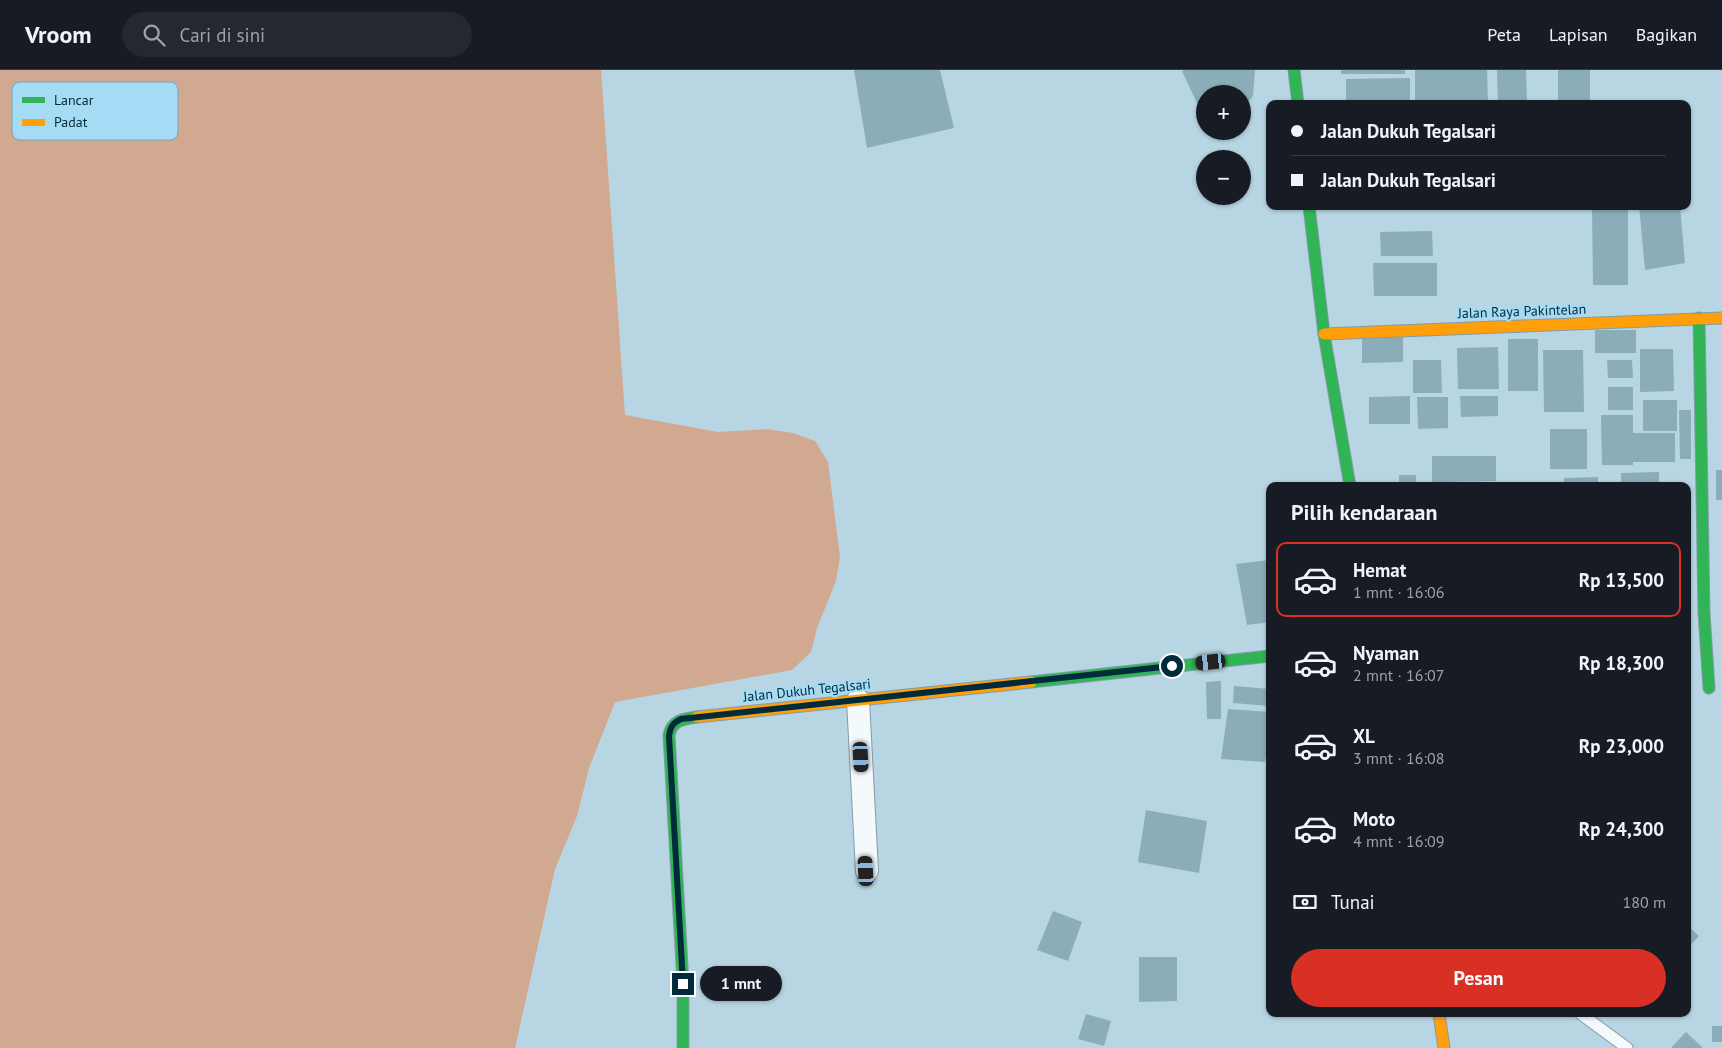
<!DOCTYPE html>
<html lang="id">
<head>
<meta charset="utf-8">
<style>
  body { margin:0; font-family:"PT Sans",sans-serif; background:#242831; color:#f1f3f6; height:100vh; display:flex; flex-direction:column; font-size:19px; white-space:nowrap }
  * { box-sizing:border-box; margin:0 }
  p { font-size:16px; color:#9ea1a6 }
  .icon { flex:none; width:28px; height:28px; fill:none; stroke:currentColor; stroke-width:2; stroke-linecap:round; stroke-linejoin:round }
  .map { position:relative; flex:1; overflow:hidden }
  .panel { position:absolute; left:1266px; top:412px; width:425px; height:535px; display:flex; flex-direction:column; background:#171b24; border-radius:10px; box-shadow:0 1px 4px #0004 }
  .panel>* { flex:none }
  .top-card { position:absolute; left:1266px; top:30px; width:425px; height:110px; border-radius:10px; box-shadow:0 1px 4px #0004; display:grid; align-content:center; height:110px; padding:0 25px; background:#171b24 }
  .fabs { position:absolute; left:1196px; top:15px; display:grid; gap:10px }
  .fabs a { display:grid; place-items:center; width:55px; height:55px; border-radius:50%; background:#171b24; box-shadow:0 1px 4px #0004; font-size:25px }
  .end { position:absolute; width:22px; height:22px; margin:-11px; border:6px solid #002b3b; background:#fff; box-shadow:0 0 0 2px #fff }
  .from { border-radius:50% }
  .bubble { position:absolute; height:35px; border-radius:18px; background:#171b24; box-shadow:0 1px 4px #0004; font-size:16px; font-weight:800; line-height:35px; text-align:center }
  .car { position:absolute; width:15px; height:30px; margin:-15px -8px; border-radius:6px; box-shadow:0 0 4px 1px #0007; background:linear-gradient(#222 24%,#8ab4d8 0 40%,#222 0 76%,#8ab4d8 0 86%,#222 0) }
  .top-card b { display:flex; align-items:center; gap:18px; height:48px; font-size:19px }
  .top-card b+b { border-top:1px solid #363941 }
  .top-card i { width:12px; height:12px; background:#f1f3f6 }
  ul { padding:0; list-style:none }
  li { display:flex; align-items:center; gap:15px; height:75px; margin:0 10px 8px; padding:0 15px; border:2px solid transparent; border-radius:10px }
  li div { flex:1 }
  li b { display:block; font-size:19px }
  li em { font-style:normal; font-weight:800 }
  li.current { border-color:#d93025 }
  li>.icon { width:45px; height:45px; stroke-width:1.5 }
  h2 { padding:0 25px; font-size:22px; line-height:60px }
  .pay { display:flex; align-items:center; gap:12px; height:55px; padding:0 25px; font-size:19px }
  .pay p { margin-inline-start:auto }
  .primary-button { display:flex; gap:10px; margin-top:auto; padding:10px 25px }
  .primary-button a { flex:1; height:58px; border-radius:30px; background:#d93025; color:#fff; font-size:20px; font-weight:800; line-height:58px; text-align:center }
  header { display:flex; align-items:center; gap:30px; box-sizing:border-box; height:70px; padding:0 25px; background:#171b24; border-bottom:1px solid #363941 }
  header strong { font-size:24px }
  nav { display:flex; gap:28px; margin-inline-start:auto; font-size:18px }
  .search { width:350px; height:45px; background:#242831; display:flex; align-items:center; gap:12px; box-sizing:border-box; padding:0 18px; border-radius:28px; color:#9ea1a6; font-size:19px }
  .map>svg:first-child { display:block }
</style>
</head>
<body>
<header>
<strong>Vroom</strong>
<div class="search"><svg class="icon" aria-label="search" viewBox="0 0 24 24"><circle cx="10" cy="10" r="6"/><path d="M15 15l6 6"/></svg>Cari di sini</div>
<nav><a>Peta</a><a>Lapisan</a><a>Bagikan</a></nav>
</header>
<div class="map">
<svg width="1722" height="978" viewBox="0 0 1722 978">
  <rect width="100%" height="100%" fill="#b7d5e2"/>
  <polygon fill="#d1a890" points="0,0 601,0 625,345 718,362 767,359 793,363 815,371 828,392 840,487 836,511 817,558 811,582 792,600 615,632 589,698 577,746 555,799 515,978 0,978"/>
  <g fill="#8badba">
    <polygon points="854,0 940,0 954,58 867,78"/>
    <polygon points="1184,0 1255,0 1253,26 1242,39 1242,24 1205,24 1205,50 1182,1"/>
    <rect x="1341" y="0" width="64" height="4"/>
    <polygon points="1415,0 1487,0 1488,34 1415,34"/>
    <polygon points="1497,0 1526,0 1527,34 1498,34"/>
    <rect x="1558" y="0" width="32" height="32"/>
    <polygon points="1410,8 1410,34 1346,34 1346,9"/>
    <polygon points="1592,136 1628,136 1628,215 1593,215"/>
    <polygon points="1639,136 1680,136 1685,193 1645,200"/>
    <polygon points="1432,161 1433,186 1381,186 1380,162"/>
    <polygon points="1373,193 1437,193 1437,226 1374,226"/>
    <rect x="1595" y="260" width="41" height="23"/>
    <polygon points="1362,267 1403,267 1403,292 1362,293"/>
    <rect x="1508" y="269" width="30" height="52"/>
    <polygon points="1498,277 1499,319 1458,319 1457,278"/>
    <polygon points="1640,279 1673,279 1674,321 1640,322"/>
    <polygon points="1543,280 1583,280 1584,342 1544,342"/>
    <polygon points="1413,290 1441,290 1442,323 1413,323"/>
    <polygon points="1607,290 1632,290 1633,308 1608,308"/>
    <rect x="1608" y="317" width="25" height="23"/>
    <polygon points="1410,326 1410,354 1369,354 1369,327"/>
    <polygon points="1460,326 1498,326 1498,346 1461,347"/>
    <polygon points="1417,327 1448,327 1448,358 1418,359"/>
    <rect x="1643" y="330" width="34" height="31"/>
    <polygon points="1679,340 1691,340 1691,389 1680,389"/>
    <polygon points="1601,345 1633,345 1633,363 1675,363 1675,392 1633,392 1633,395 1602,395"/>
    <rect x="1550" y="359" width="37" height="40"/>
    <polygon points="1432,386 1496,386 1496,411 1432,412"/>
    <rect x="1716" y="400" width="6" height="30"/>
    <polygon points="1659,402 1659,416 1621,416 1621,403"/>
    <rect x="1399" y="405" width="17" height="11"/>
    <polygon points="1598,407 1598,416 1564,416 1564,408"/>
    <polygon points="1270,490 1270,552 1247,555 1236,494"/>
    <polygon points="1221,611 1221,649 1207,649 1206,612"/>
    <polygon points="1234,616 1270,619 1270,636 1233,633"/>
    <polygon points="1228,639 1270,642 1270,658 1265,692 1221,689"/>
    <polygon points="1146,740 1207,751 1199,803 1138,792"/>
    <polygon points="1053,841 1082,852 1068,891 1037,880"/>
    <polygon points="1688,856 1699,866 1688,878"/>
    <polygon points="1139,887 1177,887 1177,931 1139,932"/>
    <polygon points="1086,944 1111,951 1104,976 1078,969"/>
    <rect x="1712" y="956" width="10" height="16"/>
    <polygon points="1686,962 1703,978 1671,978"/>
  </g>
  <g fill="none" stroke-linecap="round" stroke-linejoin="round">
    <defs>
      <polyline id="lane" points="1581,944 1627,978"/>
      <polyline id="street" points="858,630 867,801"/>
      <g id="fast">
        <polyline points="1294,0 1298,34"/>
        <polyline points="1309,136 1324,264 1350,416"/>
        <polyline points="1699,248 1704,543 1709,618"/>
        <polyline points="1031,612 1270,586"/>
        <path d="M 683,978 L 683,914 L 669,665 C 672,650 683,649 697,647"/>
      </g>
      <g id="slow">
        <polyline points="1324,264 1722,248"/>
        <polyline points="697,647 1031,612"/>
        <polyline points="1439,944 1444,978"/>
      </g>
    </defs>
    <use href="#lane" stroke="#819da9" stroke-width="13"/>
    <use href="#street" stroke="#819da9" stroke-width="24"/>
    <use href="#fast" stroke="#819da9" stroke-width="13"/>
    <use href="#slow" stroke="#819da9" stroke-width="13"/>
    <polyline stroke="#c9d3d8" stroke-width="3" stroke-dasharray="2.5 4" stroke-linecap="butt" points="1710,643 1722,864"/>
    <use href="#lane" stroke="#f4f9fb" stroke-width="11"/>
    <use href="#street" stroke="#f4f9fb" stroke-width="22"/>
    <use href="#fast" stroke="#30b455" stroke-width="11"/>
    <use href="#slow" stroke="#ff9f0a" stroke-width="11"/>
  </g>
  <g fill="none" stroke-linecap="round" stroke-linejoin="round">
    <path stroke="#002b3b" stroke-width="6" d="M 683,914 L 669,666 C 670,657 673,653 681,649 L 1172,596"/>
  </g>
  <g text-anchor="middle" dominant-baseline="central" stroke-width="4.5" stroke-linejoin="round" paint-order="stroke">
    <g font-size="14" fill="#002b3b" stroke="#a5dbf4">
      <text transform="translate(1522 241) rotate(-2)">Jalan Raya Pakintelan</text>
      <text transform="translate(807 620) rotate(-6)">Jalan Dukuh Tegalsari</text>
    </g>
  </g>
  <rect x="12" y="12" width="166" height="58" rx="8" fill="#a5dbf4" stroke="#73a6bc" stroke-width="1"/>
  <rect x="22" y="27" width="23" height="6" fill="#30b455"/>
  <rect x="22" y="49" width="23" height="7" fill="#ff9f0a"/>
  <g font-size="14" fill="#002b3b">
    <text x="54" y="35">Lancar</text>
    <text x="54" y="57">Padat</text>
  </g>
</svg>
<div class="fabs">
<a>+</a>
<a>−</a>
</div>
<i class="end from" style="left:1172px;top:596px"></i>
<i class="end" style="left:683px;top:914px"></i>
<div class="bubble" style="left:700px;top:896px;width:82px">1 mnt</div>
<i class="car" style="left:1211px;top:592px;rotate:264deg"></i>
<i class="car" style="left:861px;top:687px;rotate:177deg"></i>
<i class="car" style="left:866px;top:801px;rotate:357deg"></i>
<div class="top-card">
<b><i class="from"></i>Jalan Dukuh Tegalsari</b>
<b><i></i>Jalan Dukuh Tegalsari</b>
</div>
<section class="panel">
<h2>Pilih kendaraan</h2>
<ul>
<li class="current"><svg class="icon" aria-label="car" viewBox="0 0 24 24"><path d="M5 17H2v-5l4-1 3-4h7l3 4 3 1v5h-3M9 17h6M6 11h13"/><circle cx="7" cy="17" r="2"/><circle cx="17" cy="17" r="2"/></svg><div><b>Hemat</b><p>1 mnt · 16:06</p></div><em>Rp 13,500</em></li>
<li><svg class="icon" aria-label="car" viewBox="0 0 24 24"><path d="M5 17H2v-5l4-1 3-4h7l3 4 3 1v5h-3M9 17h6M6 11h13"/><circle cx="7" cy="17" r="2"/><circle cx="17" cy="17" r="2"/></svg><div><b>Nyaman</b><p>2 mnt · 16:07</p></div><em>Rp 18,300</em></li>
<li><svg class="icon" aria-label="car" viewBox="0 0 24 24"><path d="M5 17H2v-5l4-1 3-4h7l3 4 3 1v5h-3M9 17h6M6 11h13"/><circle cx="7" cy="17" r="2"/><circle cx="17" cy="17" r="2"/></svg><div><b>XL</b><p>3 mnt · 16:08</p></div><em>Rp 23,000</em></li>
<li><svg class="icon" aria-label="car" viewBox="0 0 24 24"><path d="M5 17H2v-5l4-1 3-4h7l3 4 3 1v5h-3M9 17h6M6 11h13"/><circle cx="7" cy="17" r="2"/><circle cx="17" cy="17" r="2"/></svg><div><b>Moto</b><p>4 mnt · 16:09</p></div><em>Rp 24,300</em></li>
</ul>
<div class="pay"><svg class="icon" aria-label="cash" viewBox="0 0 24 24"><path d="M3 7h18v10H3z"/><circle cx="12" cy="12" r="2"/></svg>Tunai<p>180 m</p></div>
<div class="primary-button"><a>Pesan</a></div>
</section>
</div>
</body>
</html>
